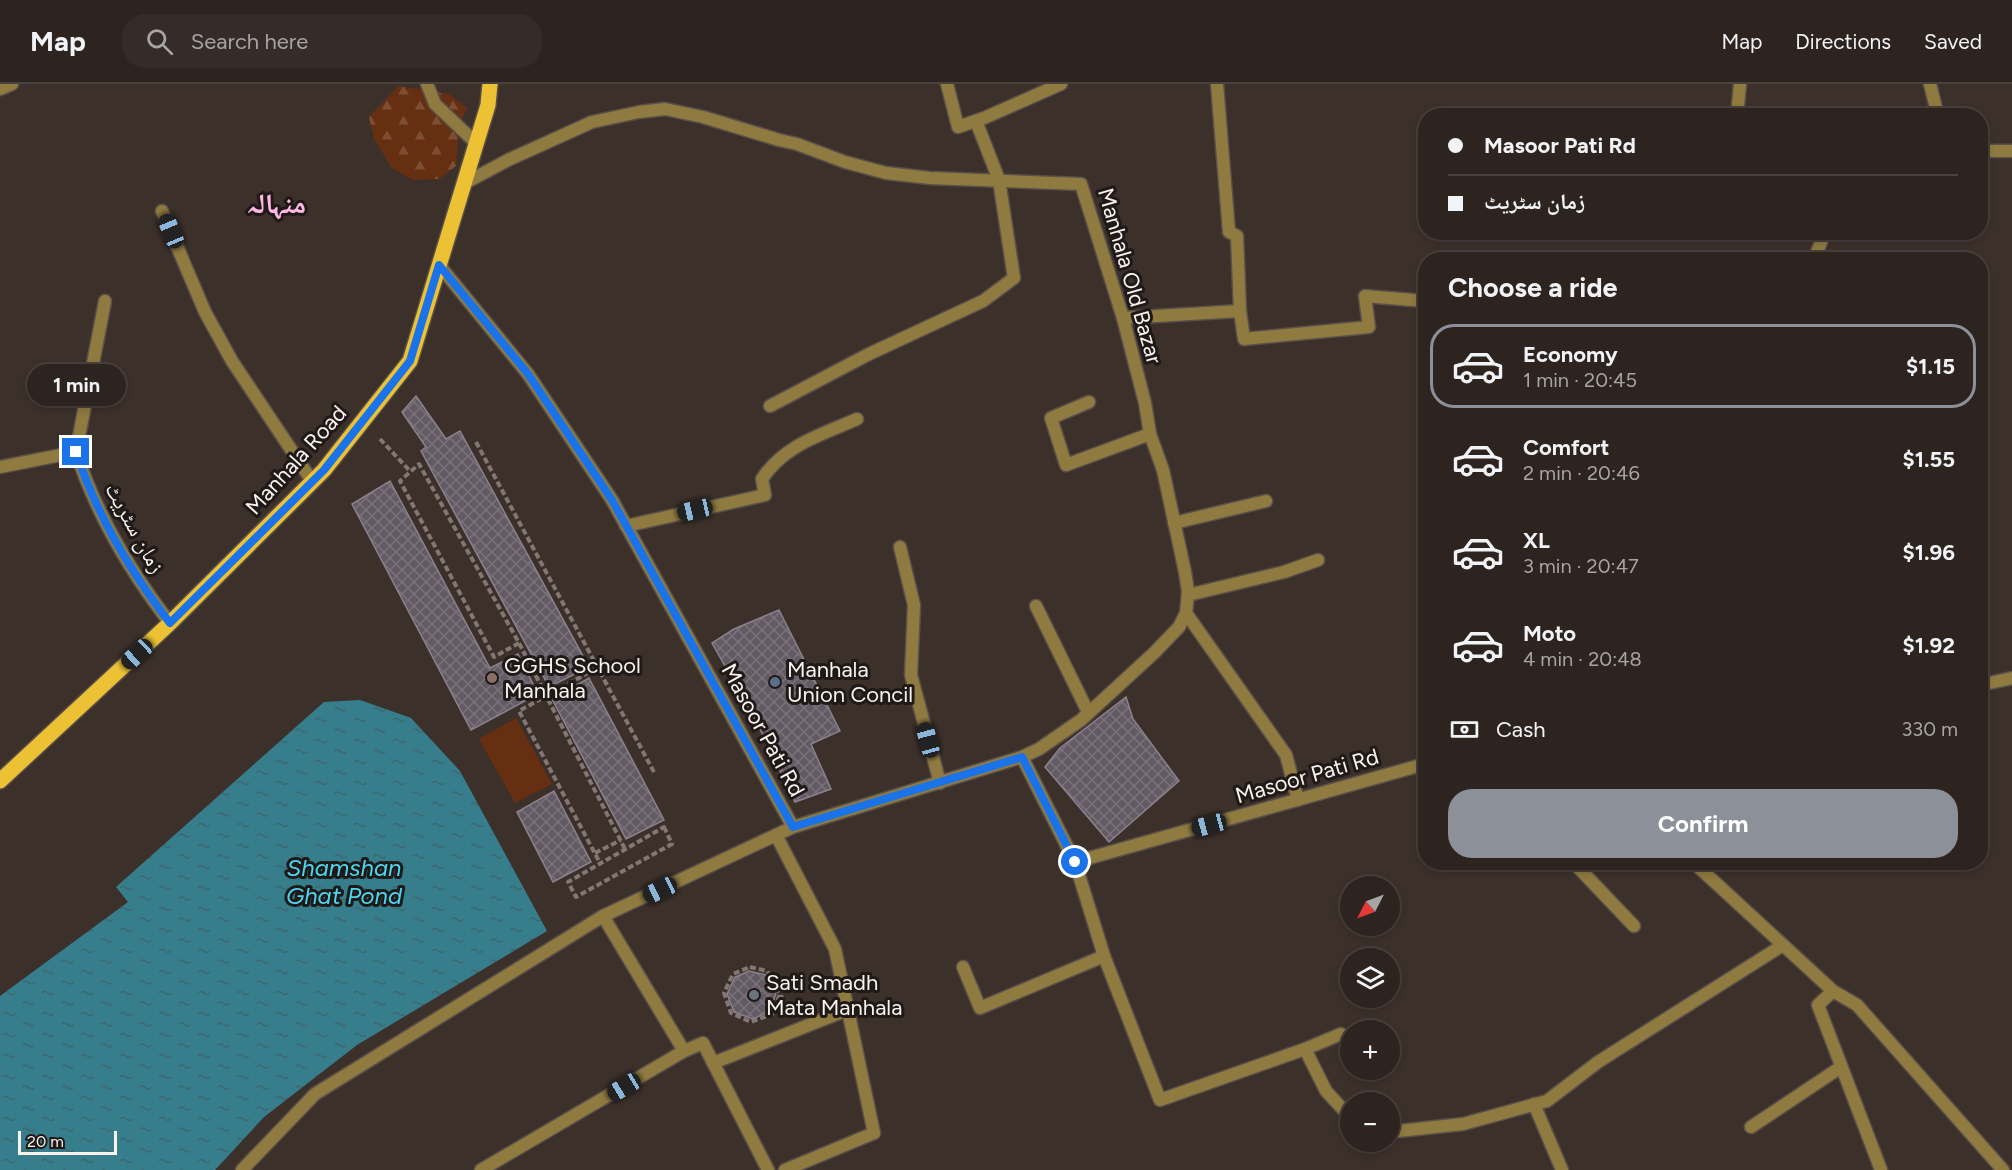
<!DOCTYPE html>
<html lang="en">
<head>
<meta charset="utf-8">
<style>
  body { margin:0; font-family:Figtree,"Noto Naskh Arabic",sans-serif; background:#352c29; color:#f1f3f6; height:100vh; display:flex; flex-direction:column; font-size:22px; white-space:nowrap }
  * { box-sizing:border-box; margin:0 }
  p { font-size:20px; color:#a7a4a5 }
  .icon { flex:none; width:33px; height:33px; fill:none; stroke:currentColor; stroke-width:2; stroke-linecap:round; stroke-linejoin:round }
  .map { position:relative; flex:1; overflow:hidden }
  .details { position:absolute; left:1418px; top:168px; width:570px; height:618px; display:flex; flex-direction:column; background:#2d2420; border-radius:24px; box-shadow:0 3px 9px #0003,0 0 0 2px #48413e }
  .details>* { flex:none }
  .top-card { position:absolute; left:1418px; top:24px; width:570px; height:132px; border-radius:24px; box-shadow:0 3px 9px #0003,0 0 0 2px #48413e; display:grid; align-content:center; height:132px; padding:0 30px; background:#2d2420 }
  .needle { width:39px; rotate:228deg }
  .controls { position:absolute; left:1340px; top:792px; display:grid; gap:12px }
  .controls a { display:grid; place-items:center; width:60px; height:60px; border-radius:50%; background:#2d2420; box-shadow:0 3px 9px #0003,0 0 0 2px #48413e; font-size:30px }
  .scale { position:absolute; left:18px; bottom:15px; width:99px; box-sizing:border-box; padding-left:6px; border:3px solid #faf2ee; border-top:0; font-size:16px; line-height:21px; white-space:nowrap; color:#faf2ee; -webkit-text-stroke:4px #1f1917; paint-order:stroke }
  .end { position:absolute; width:27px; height:27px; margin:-14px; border:8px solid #1a73e8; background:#fff; box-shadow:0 0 0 3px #fff }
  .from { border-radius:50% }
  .bubble { position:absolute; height:42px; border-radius:21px; background:#2d2420; box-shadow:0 3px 9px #0003,0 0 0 2px #48413e; font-size:20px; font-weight:700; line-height:42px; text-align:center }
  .car { position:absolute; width:18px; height:36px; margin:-18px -9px; border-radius:8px; box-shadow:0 0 4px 2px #0007; background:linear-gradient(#222 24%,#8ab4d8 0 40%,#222 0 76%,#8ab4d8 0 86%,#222 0) }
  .top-card b { display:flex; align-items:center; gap:21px; height:57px; font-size:22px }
  .top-card b+b { border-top:2px solid #48413e }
  .top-card i { width:15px; height:15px; background:#f1f3f6 }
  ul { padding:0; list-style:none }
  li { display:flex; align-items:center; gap:18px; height:84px; margin:0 12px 9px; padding:0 18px; border:3px solid transparent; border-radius:24px }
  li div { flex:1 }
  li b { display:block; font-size:22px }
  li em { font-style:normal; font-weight:700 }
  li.current { border-color:#8c9099 }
  li>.icon { width:54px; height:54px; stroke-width:1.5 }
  h2 { padding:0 30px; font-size:27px; line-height:72px }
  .pay { display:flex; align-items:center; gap:15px; height:66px; padding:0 30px; font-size:22px }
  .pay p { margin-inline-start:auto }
  .primary-button { display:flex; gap:12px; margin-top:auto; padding:12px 30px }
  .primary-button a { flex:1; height:69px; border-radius:24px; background:#8c9099; color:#fff; font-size:24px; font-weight:700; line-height:69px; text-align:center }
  header { display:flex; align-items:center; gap:36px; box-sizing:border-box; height:84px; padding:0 30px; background:#2d2420; border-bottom:2px solid #48413e }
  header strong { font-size:28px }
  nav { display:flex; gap:33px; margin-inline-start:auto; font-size:21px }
  .search { width:420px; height:54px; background:#352c29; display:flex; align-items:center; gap:15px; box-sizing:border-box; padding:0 21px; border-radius:24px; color:#a7a4a5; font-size:22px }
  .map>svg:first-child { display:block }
</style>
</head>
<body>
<header>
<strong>Map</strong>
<div class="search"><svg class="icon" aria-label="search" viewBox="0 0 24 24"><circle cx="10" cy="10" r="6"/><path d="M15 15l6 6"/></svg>Search here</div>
<nav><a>Map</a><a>Directions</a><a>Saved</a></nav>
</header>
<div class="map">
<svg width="2012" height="1086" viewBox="0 0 2012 1086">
  <defs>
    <pattern id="forest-firs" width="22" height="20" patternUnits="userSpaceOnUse" patternTransform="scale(1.5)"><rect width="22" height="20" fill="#662f11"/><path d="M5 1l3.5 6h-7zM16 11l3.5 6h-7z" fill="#7d4e34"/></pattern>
    <pattern id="water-ripples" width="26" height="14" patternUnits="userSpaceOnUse" patternTransform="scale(1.5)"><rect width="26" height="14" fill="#367e8c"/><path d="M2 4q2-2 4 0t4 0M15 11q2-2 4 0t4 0" fill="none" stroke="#3f666d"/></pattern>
    <pattern id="building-cross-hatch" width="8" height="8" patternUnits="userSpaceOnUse" patternTransform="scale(1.5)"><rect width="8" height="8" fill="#635a64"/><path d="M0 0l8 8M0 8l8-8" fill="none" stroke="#7a727a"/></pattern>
  </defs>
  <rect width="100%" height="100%" fill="#3c302a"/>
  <polygon fill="url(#forest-firs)" points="399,2 449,10 467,24 459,43 456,82 439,95 413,96 392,84 374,55 369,33"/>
  <polygon fill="#662f11" points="516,634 552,700 515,719 479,655"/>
  <polygon fill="url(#water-ripples)" points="360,616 411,634 460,687 547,847 357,961 264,1033 215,1086 0,1086 0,912 128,818 116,803 324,618"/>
  <g fill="url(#building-cross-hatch)" stroke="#8b828d" stroke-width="1.5">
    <polygon points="416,312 446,355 460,347 589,583 549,603 421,367 426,363 402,328"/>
    <polygon points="390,397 490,584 518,570 538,610 471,646 352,420"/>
    <polygon points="779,526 840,647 811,660 831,705 795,718 756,637 712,559 734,545"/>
    <polygon points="589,594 664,736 626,755 552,615"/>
    <polygon points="1126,613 1133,635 1179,697 1109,758 1045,683 1060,664"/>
    <polygon points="554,707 591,778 553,798 517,728"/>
    <polygon points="749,887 766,891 776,909 770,927 753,935 734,928 727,910 735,893"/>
  </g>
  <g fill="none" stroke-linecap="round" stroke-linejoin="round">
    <defs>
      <g id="minor">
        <polyline points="427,0 435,20 477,60"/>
        <polyline points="947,0 958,43 984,34 1061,0"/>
        <polyline points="1217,0 1229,148 1237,152 1240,227"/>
        <polyline points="1930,0 1938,32"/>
        <polyline points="0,5 12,0"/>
        <polyline points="1737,32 1740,0"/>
        <polyline points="1980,67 2012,67"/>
        <polyline points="465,99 508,76 592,38 639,28 665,25 703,33 779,56 797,60 845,78 886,89 930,94 1081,100 1123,234 1145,319 1150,350 1163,386 1185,488 1188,507 1187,520 1186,529 1179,543 1154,569 1081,636 1039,665 1022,673"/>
        <polyline points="162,127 205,228 232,277 312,397"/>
        <polyline points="1814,176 1825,148"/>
        <polyline points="439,181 528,290 612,416 793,743 1022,673 1075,778 1425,680"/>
        <polyline points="1123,234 1240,227 1244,255 1369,243 1365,212 1425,217"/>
        <polyline points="1089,318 1051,334 1066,381 1150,350"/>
        <polyline points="770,322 869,270 983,217 1014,194 999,96 976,37"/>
        <polyline points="76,368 105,217"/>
        <path d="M 0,383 L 76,368 C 97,432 129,486 170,539"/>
        <polyline points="1174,439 1266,417"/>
        <path d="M 626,442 L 765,411 L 762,395 C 784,361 821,351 857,335"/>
        <polyline points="900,463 914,521 911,591 940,699"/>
        <polyline points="1188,511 1284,488 1318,476"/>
        <polyline points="1036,522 1088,628"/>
        <polyline points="1186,529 1286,671 1298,716"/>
        <polyline points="1980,601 2012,594"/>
        <polyline points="776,751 835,865 874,1049 785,1086"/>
        <polyline points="1075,778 1104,872 1160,1016 1305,965 1341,950"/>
        <polyline points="1573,778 1634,842"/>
        <polyline points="1693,778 1833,907 1857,921 2003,1086"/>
        <polyline points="603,832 684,967"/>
        <polyline points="963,883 980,924 1104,872"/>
        <polyline points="1833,907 1818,921 1881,1086"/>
        <polyline points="1305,965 1326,1007 1350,1033"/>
        <polyline points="713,979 847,926"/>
        <polyline points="1534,1020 1562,1086"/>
        <polyline points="1751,1043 1841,983"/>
        <polyline points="1389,1048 1463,1040 1547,1017 1598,978 1783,861"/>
        <polyline points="242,1086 315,1010 603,832 793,743"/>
        <polyline points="481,1086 684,967 703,959 768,1086"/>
      </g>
      <polyline id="primary" points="0,697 170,539 324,386 410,277 488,21 490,0"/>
    </defs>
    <use href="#minor" stroke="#5a4f49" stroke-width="15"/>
    <use href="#primary" stroke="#5a4f49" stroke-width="18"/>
    <g stroke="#827772" stroke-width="4" stroke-dasharray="6 3" stroke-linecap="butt">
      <polyline points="380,355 410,387"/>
      <polyline points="476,358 655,690"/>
      <polyline points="519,559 494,573 400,397 419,380 519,559 625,765"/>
      <polyline points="597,584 519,627 600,779"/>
      <polygon points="664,743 672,760 576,813 568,798"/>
      <polyline points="595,769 621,756"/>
      <polygon points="750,883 767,887 780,910 772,930 751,938 731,929 724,909 733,890"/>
      <polyline points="781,911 786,927"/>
    </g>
    <use href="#minor" stroke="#8f7b40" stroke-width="12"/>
    <use href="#primary" stroke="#ecc234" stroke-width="15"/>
  </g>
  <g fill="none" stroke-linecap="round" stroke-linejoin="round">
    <path stroke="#1a73e8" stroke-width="8" d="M 76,368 C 97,432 129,486 170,539 L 324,386 L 410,277 L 439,181 L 528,290 L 612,416 L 793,743 L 1022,673 L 1075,778"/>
  </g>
  <circle fill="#8d6e63" stroke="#1f1917" stroke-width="2" cx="492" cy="594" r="6"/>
  <circle fill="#5c6f8a" stroke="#1f1917" stroke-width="2" cx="775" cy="598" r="6"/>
  <circle fill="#6b7280" stroke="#1f1917" stroke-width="2" cx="754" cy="911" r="6"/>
  <g text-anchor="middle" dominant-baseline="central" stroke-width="6" stroke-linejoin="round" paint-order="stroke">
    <g font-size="22" fill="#faf2ee" stroke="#1f1917">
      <text transform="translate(1130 192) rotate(74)">Manhala Old Bazar</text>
      <text transform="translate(296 376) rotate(-48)">Manhala Road</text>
      <text transform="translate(135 444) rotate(61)">زمان سٹریٹ</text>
      <text transform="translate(763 646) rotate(61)">Masoor Pati Rd</text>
      <text transform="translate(1307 692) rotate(-16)">Masoor Pati Rd</text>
    </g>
    <g font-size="22" fill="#faf2ee" stroke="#1f1917" text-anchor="start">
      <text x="504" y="581">GGHS School<tspan x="504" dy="25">Manhala</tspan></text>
      <text x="787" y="585">Manhala<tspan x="787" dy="25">Union Concil</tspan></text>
      <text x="766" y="898">Sati Smadh<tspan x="766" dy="25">Mata Manhala</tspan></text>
    </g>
    <g font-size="24" font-style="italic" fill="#4bd7f2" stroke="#1f1917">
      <text x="344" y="783">Shamshan<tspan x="344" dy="28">Ghat Pond</tspan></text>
    </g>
    <g font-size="28" font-weight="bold" fill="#ffb7e5" stroke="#1f1917">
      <text x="276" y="119">منہالہ</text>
    </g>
  </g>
</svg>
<div class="controls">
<a><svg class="needle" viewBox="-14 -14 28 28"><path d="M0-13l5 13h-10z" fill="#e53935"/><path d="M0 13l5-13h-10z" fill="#a7a4a5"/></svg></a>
<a><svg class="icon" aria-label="layers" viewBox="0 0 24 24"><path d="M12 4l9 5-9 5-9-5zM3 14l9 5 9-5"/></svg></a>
<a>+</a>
<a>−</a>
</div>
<div class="scale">20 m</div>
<i class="end from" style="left:1075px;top:778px"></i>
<i class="end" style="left:76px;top:368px"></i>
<div class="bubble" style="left:27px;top:280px;width:99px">1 min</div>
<i class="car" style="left:171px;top:147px;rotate:337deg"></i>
<i class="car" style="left:695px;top:426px;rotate:257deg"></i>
<i class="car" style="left:137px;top:570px;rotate:227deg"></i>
<i class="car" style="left:928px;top:656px;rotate:345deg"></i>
<i class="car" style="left:1209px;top:741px;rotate:255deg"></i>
<i class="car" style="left:660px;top:806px;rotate:245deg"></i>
<i class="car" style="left:624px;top:1003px;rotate:239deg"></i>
<div class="top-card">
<b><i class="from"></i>Masoor Pati Rd</b>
<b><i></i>زمان سٹریٹ</b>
</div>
<section class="details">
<h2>Choose a ride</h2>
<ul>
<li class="current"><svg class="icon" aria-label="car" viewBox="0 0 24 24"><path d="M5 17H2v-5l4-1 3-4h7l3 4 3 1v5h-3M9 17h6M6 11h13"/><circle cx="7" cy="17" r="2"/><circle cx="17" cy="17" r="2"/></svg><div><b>Economy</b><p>1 min · 20:45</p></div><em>$1.15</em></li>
<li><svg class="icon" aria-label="car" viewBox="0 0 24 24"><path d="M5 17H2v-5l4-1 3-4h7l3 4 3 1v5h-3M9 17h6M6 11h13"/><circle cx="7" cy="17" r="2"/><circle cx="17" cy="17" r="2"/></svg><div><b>Comfort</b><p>2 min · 20:46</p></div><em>$1.55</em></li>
<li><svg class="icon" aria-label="car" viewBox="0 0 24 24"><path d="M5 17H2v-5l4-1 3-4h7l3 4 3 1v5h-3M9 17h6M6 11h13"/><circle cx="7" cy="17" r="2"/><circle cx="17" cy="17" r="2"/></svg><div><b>XL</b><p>3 min · 20:47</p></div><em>$1.96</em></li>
<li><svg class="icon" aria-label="car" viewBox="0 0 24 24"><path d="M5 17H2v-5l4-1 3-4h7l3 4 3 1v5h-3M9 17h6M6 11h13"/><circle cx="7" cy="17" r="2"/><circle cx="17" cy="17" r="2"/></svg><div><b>Moto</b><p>4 min · 20:48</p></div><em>$1.92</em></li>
</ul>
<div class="pay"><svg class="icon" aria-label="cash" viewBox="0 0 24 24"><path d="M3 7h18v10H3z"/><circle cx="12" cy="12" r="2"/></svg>Cash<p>330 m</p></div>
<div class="primary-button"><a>Confirm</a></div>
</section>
</div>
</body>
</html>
